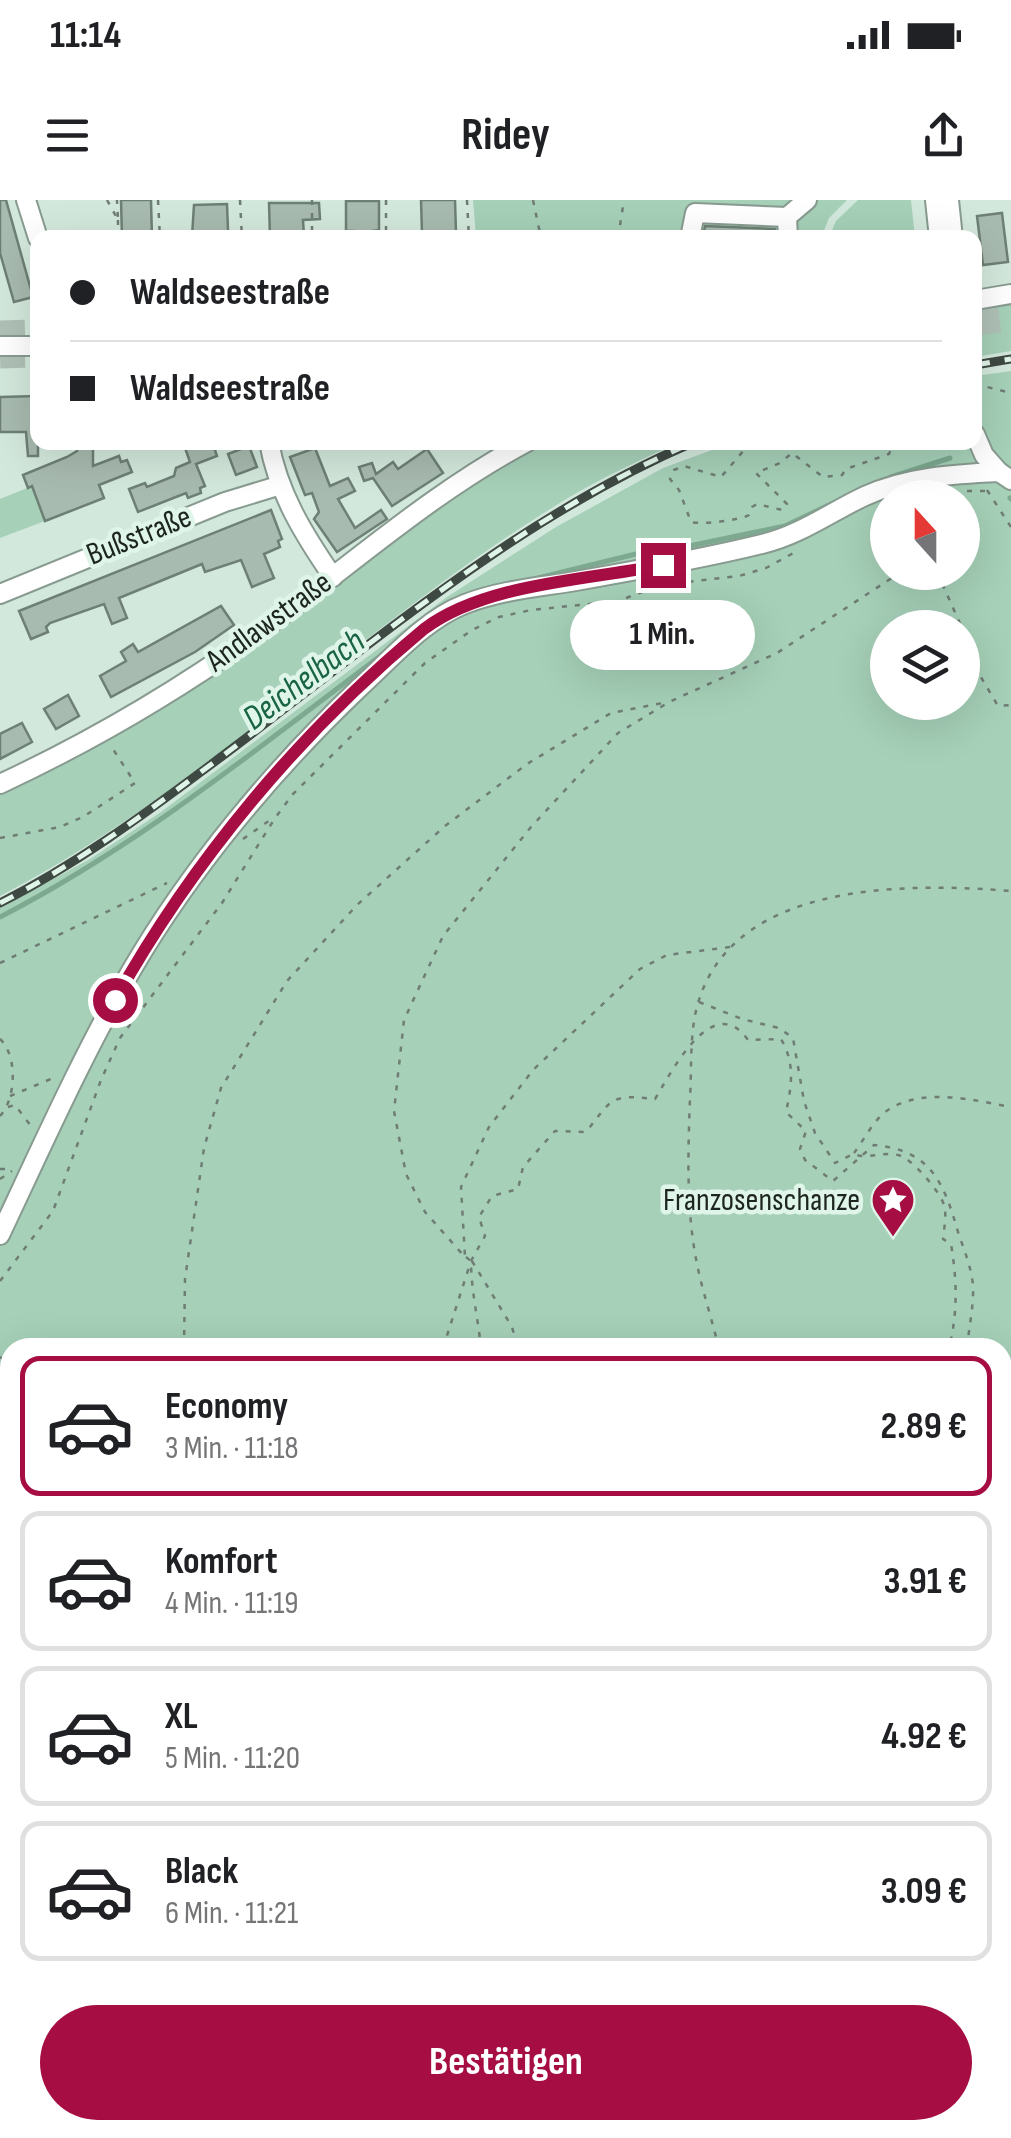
<!DOCTYPE html>
<html lang="de">
<head>
<meta charset="utf-8">
<style>
  body { margin:0; font-family:"Sofia Sans Condensed",sans-serif; background:#f6f6f6; color:#202124; height:100vh; display:flex; flex-direction:column; font-size:38px; white-space:nowrap }
  * { box-sizing:border-box; margin:0 }
  p { font-size:32px; color:#757577 }
  .icon { flex:none; width:55px; height:55px; fill:none; stroke:currentColor; stroke-width:2; stroke-linecap:round; stroke-linejoin:round }
  .map { position:relative; flex:1; overflow:hidden }
  .sheet { position:absolute; left:0px; top:1138px; width:1012px; height:802px; display:flex; flex-direction:column; background:#fff; border-radius:30px 30px 0 0; box-shadow:0 10px 40px #0002 }
  .sheet>* { flex:none }
  .banner { position:absolute; left:30px; top:30px; width:952px; height:220px; border-radius:20px; box-shadow:0 10px 40px #0002; display:grid; align-content:center; height:220px; padding:0 40px; background:#fff }
  .needle { width:65px; rotate:339deg }
  .buttons { position:absolute; left:870px; top:280px; display:grid; gap:20px }
  .buttons a { display:grid; place-items:center; width:110px; height:110px; border-radius:50%; background:#fff; box-shadow:0 10px 40px #0002; font-size:50px }
  .end { position:absolute; width:45px; height:45px; margin:-22px; border:12px solid #a50d43; background:#fff; box-shadow:0 0 0 5px #fff }
  .from { border-radius:50% }
  .bubble { position:absolute; height:70px; border-radius:35px; background:#fff; box-shadow:0 10px 40px #0002; font-size:32px; font-weight:700; line-height:70px; text-align:center }
  .banner b { display:flex; align-items:center; gap:35px; height:95px; font-size:38px }
  .banner b+b { border-top:2px solid #e0e0e0 }
  .banner i { width:25px; height:25px; background:#202124 }
  ul { padding:18px 0 0; list-style:none }
  li { display:flex; align-items:center; gap:30px; height:140px; margin:0 20px 15px; padding:0 20px; border:5px solid #e0e0e0; border-radius:20px }
  li div { flex:1 }
  li b { display:block; font-size:38px }
  li em { font-style:normal; font-weight:700 }
  li.active { border-color:#a50d43 }
  li>.icon { width:90px; height:90px; stroke-width:1.5 }
  .action { display:flex; gap:20px; margin-top:auto; padding:20px 40px }
  .action a { flex:1; height:115px; border-radius:60px; background:#a50d43; color:#fff; font-size:40px; font-weight:700; line-height:115px; text-align:center }
  .status { display:flex; justify-content:space-between; align-items:center; height:70px; padding:0 50px; background:#fff; direction:ltr }
  .status svg { height:28px; fill:currentColor }
  header { display:flex; justify-content:space-between; align-items:center; height:130px; padding:0 40px; background:#fff; font-size:45px; font-weight:700 }
  .map>svg:first-child { display:block }
</style>
</head>
<body>
<div class="status"><b>11:14</b><svg viewBox="0 0 49 12"><path d="M0 12V9h3v3zM5 12V6h3v6zM10 12V3h3v9zM15 12V0h3v12zM26 1h20v11H26zM47 4h2v5h-2z"/></svg></div>
<header><svg class="icon" aria-label="menu" viewBox="0 0 24 24"><path d="M4 6h16M4 12h16M4 18h16"/></svg>Ridey<svg class="icon" aria-label="share" viewBox="0 0 24 24"><path d="M12 15V3M7 8l5-5 5 5M5 13v7h14v-7"/></svg></header>
<div class="map">
<svg width="1011" height="1938" viewBox="0 0 1011 1938">
  <rect width="100%" height="100%" fill="#d3e8dc"/>
  <g fill="#a6d0b8" fill-rule="evenodd">
    <polygon points="473,0 847,0 829,18 821,38 476,37"/>
    <polygon points="858,0 911,0 915,37 829,37 836,21"/>
    <polygon points="1011,104 1011,151 975,157 975,140 981,139 979,110"/>
    <path d="M 1011,171 L 1011,1938 L 0,1938 L 0,708 L 90,659 L 161,612 L 447,397 L 556,327 L 663,268 L 731,243 L 975,242 L 975,176 ZM 888,298 L 962,298 L 962,372 L 888,372 ZM 888,428 L 962,428 L 962,502 L 888,502 ZM 10,1148 L 1002,1148 L 1002,1930 L 10,1930 Z"/>
    <path d="M 539,243 L 677,243 C 641,260 603,277 568,298 C 370,417 206,589 0,696 L 0,594 L 26,582 L 511,257 Z"/>
    <polygon points="32,286 45,321 0,338 0,299"/>
  </g>
  <g fill="none" stroke-linecap="round" stroke-linejoin="round">
    <g stroke="#7ca990" stroke-width="5">
      <polyline points="891,277 950,258"/>
      <polyline points="1010,298 1011,299"/>
      <polyline points="538,378 640,353 651,354 785,326 831,304"/>
      <path d="M 0,717 C 138,646 259,547 383,454"/>
      <polyline points="0,1280 10,1295"/>
      <polyline points="514,1930 521,1938"/>
    </g>
  </g>
  <g fill="#a8bbb0" stroke="#6e8075" stroke-width="2.5">
    <polygon points="0,0 6,0 33,97 14,102 0,53"/>
    <polygon points="121,0 151,0 152,38 122,38"/>
    <polygon points="421,0 455,0 456,33 422,34"/>
    <polygon points="346,1 379,1 379,30 372,31 372,35 354,35 354,31 346,31"/>
    <polygon points="269,3 319,3 320,19 303,20 304,36 270,37"/>
    <polygon points="227,4 228,30 225,38 192,36 194,5"/>
    <polygon points="1002,13 1008,62 983,65 977,16"/>
    <polygon points="705,26 775,29 775,38 703,38"/>
    <polygon points="38,196 38,256 28,256 26,232 0,232 0,197"/>
    <polygon points="77,242 93,242 93,266 119,256 121,262 127,260 132,272 99,285 104,298 45,321 32,286 28,288 23,275 67,257 77,251"/>
    <polygon points="183,242 199,242 201,248 213,244 217,256 196,264 205,286 200,288 201,293 188,298 186,293 181,295 138,312 129,289 145,283 147,287 174,276 176,268 190,262"/>
    <polygon points="249,246 257,267 236,275 228,254"/>
    <polygon points="315,248 330,286 348,278 355,291 338,299 355,328 381,310 387,319 337,352 314,319 319,312 312,293 305,295 290,257"/>
    <polygon points="427,249 443,273 392,306 373,278 364,281 359,267 372,263 376,274 393,262 398,269"/>
    <polygon points="271,310 282,339 278,341 280,347 264,354 274,378 252,387 241,360 205,372 202,364 119,398 127,418 112,424 104,404 50,423 46,427 48,432 31,439 19,411"/>
    <polygon points="221,406 234,425 195,452 111,497 100,476 126,461 121,452 133,444 138,452"/>
    <polygon points="68,495 79,516 56,529 44,509"/>
    <polygon points="22,523 32,542 0,559 0,534"/>
  </g>
  <g fill="none" stroke-linecap="round" stroke-linejoin="round">
    <g stroke="#afc1b6" stroke-width="25" stroke-dasharray="25 12" stroke-linecap="butt">
      <polyline points="975,123 1011,119"/>
      <polyline points="0,133 38,132"/>
      <polyline points="0,156 38,155"/>
    </g>
    <defs>
      <g id="minor">
        <polyline points="26,0 38,38"/>
        <polyline points="935,0 939,38"/>
        <polyline points="949,0 953,38"/>
        <polyline points="690,38 695,13 787,17"/>
        <polyline points="788,38 787,17 807,0"/>
        <polyline points="975,100 1011,94"/>
        <polyline points="0,146 38,146"/>
        <polyline points="975,234 984,255 999,272"/>
        <path d="M 269,242 C 278,293 304,335 333,377"/>
        <polyline points="0,394 225,302 281,285"/>
        <path d="M 0,584 C 90,542 177,491 258,433 C 347,369 429,294 527,242"/>
        <path d="M 0,1035 C 42,946 82,856 131,771 C 191,668 273,570 359,488 C 391,459 424,420 465,404 C 501,390 540,387 576,381 C 639,370 701,359 762,344 C 800,335 831,312 865,296 C 906,277 954,274 999,272 L 1011,280"/>
      </g>
    </defs>
    <use href="#minor" stroke="#889b90" stroke-width="22"/>
    <g stroke="#707d75" stroke-width="2.5" stroke-dasharray="5 8" stroke-linecap="butt">
      <polyline points="107,0 118,20 117,0"/>
      <polyline points="158,0 160,38"/>
      <polyline points="240,0 242,38"/>
      <polyline points="312,0 312,38"/>
      <polyline points="386,0 386,38"/>
      <polyline points="467,0 469,38"/>
      <polyline points="533,0 541,38"/>
      <polyline points="118,20 118,38"/>
      <polyline points="618,38 624,0"/>
      <polyline points="975,184 1011,193"/>
      <path d="M 751,242 L 721,277 L 684,266 L 674,270 L 670,279 L 679,290 L 691,322 C 701,325 741,320 749,315 L 752,307 L 757,304 L 782,310 L 787,304 L 756,273 L 780,263 L 792,253 L 823,277 L 842,275 L 846,269 L 889,254 L 894,242"/>
      <polyline points="987,290 1011,327"/>
      <polyline points="967,291 986,291"/>
      <polyline points="937,372 962,428"/>
      <polyline points="962,429 978,472 998,506 1011,505"/>
      <polyline points="0,638 60,627 83,617 135,583 111,546"/>
      <polyline points="243,639 273,618"/>
      <polyline points="730,747 667,755 640,769 533,870 489,927 461,987 465,1057 425,1012 406,974 394,911 404,820 443,736 531,627 618,533 669,502 777,453 901,372"/>
      <polyline points="0,763 167,683"/>
      <path d="M 699,802 L 742,819 L 779,828 L 793,838 L 804,901 L 815,933 L 835,963 L 853,954 C 869,960 885,950 901,956 C 914,961 941,993 944,1005 C 947,1015 944,1029 943,1039 L 951,1044 C 957,1080 958,1112 949,1148"/>
      <path d="M 0,839 C 18,856 16,899 0,916"/>
      <polyline points="10,896 58,876"/>
      <polyline points="8,907 15,905 31,926"/>
      <path d="M 854,953 C 864,940 874,919 888,910 C 923,887 973,900 1011,907"/>
      <polyline points="0,969 13,969"/>
      <polyline points="0,979 12,971"/>
      <path d="M 466,1057 L 471,1061 C 471,1090 478,1118 481,1148"/>
      <polyline points="472,1061 512,1127 518,1148"/>
      <polyline points="0,1081 53,1011 101,880 120,838 222,703 275,618 293,594 425,463 472,430 499,417 531,410 618,401 661,385 739,376 766,368 799,350"/>
      <polyline points="184,1148 185,1079 204,948 221,888 287,781 357,705 445,626 527,564 611,513 663,503"/>
      <path d="M 443,1148 L 471,1061 L 485,1036 L 479,1017 L 492,996 L 518,989 L 523,967 L 555,931 L 586,932 C 613,898 610,894 655,899 C 672,871 713,790 748,840 L 781,839 C 795,863 792,885 786,912 L 806,931 L 800,949 L 805,960 L 833,981 L 874,945 C 931,950 944,983 958,1032 C 964,1050 971,1066 973,1085 C 974,1105 969,1127 967,1148"/>
      <path d="M 722,1148 L 716,1137 C 710,1113 702,1089 697,1064 C 686,1011 688,952 690,898 C 692,867 689,830 699,800 C 737,680 910,683 1011,691"/>
      <polyline points="0,1157 10,1163"/>
      <polyline points="1002,1275 1011,1268"/>
      <polyline points="0,1322 10,1323"/>
      <polyline points="1002,1322 1011,1322"/>
      <polyline points="0,1357 10,1353"/>
      <polyline points="1002,1420 1011,1432"/>
      <polyline points="0,1441 10,1432"/>
      <polyline points="0,1876 10,1877"/>
      <polyline points="1002,1921 1011,1928"/>
      <polyline points="250,1930 268,1938"/>
      <polyline points="343,1930 362,1938"/>
      <polyline points="534,1930 541,1938"/>
      <polyline points="665,1930 668,1938"/>
      <polyline points="745,1930 747,1938"/>
      <polyline points="915,1930 921,1938"/>
      <polyline points="148,1938 193,1930"/>
      <polyline points="301,1938 317,1930"/>
    </g>
    <use href="#minor" stroke="#fff" stroke-width="18"/>
    <defs>
      <g id="rail">
        <polyline points="975,165 1011,159"/>
        <path d="M 0,703 C 75,665 142,616 209,566 C 365,450 514,319 694,242"/>
      </g>
    </defs>
    <use href="#rail" stroke="#3f4943" stroke-width="9"/>
    <use href="#rail" stroke="#e0f5e9" stroke-width="5" stroke-dasharray="15" stroke-linecap="butt"/>
  </g>
  <g fill="none" stroke-linecap="round" stroke-linejoin="round">
    <path stroke="#a50d43" stroke-width="12" d="M 115,800 C 193,660 301,531 424,429 C 485,383 588,380 663,365"/>
  </g>
  <defs>
    <symbol id="sight-pin" viewBox="-11 -11 22 30"><path d="M0 17L-7.5 6A9.5 9.5 0 1 1 7.5 6Z" fill="#a50d43" stroke="#e0f5e9"/><path d="M0-6L1.8-2.2L6-1.7L2.9 1.2L3.7 5.4L0 3.3L-3.7 5.4L-2.9 1.2L-6-1.7L-1.8-2.2Z" fill="#fff"/></symbol>
  </defs>
  <g fill-rule="evenodd">
    <use href="#sight-pin" x="868" y="975" width="50" height="68"/>
  </g>
  <g text-anchor="middle" dominant-baseline="central" stroke-width="9" stroke-linejoin="round" paint-order="stroke">
    <g font-size="32" fill="#1d2520" stroke="#e0f5e9">
      <text transform="translate(139 336) rotate(-22)">Bußstraße</text>
      <text transform="translate(269 422) rotate(-36)">Andlawstraße</text>
    </g>
    <g font-size="32" fill="#1d2520" stroke="#e0f5e9" text-anchor="end">
      <text x="860" y="1000">Franzosenschanze</text>
    </g>
    <g font-size="35" font-style="italic" fill="#186443" stroke="#e0f5e9">
      <text transform="translate(304 480) rotate(-37)">Deichelbach</text>
    </g>
  </g>
</svg>
<div class="buttons">
<a><svg class="needle" viewBox="-14 -14 28 28"><path d="M0-13l5 13h-10z" fill="#e53935"/><path d="M0 13l5-13h-10z" fill="#757577"/></svg></a>
<a><svg class="icon" aria-label="layers" viewBox="0 0 24 24"><path d="M12 4l9 5-9 5-9-5zM3 14l9 5 9-5"/></svg></a>
</div>
<i class="end from" style="left:115px;top:800px"></i>
<i class="end" style="left:663px;top:365px"></i>
<div class="bubble" style="left:570px;top:400px;width:185px">1 Min.</div>
<div class="banner">
<b><i class="from"></i>Waldseestraße</b>
<b><i></i>Waldseestraße</b>
</div>
<section class="sheet">
<ul>
<li class="active"><svg class="icon" aria-label="car" viewBox="0 0 24 24"><path d="M5 17H2v-5l4-1 3-4h7l3 4 3 1v5h-3M9 17h6M6 11h13"/><circle cx="7" cy="17" r="2"/><circle cx="17" cy="17" r="2"/></svg><div><b>Economy</b><p>3 Min. · 11:18</p></div><em>2.89 €</em></li>
<li><svg class="icon" aria-label="car" viewBox="0 0 24 24"><path d="M5 17H2v-5l4-1 3-4h7l3 4 3 1v5h-3M9 17h6M6 11h13"/><circle cx="7" cy="17" r="2"/><circle cx="17" cy="17" r="2"/></svg><div><b>Komfort</b><p>4 Min. · 11:19</p></div><em>3.91 €</em></li>
<li><svg class="icon" aria-label="car" viewBox="0 0 24 24"><path d="M5 17H2v-5l4-1 3-4h7l3 4 3 1v5h-3M9 17h6M6 11h13"/><circle cx="7" cy="17" r="2"/><circle cx="17" cy="17" r="2"/></svg><div><b>XL</b><p>5 Min. · 11:20</p></div><em>4.92 €</em></li>
<li><svg class="icon" aria-label="car" viewBox="0 0 24 24"><path d="M5 17H2v-5l4-1 3-4h7l3 4 3 1v5h-3M9 17h6M6 11h13"/><circle cx="7" cy="17" r="2"/><circle cx="17" cy="17" r="2"/></svg><div><b>Black</b><p>6 Min. · 11:21</p></div><em>3.09 €</em></li>
</ul>
<div class="action"><a>Bestätigen</a></div>
</section>
</div>
</body>
</html>
